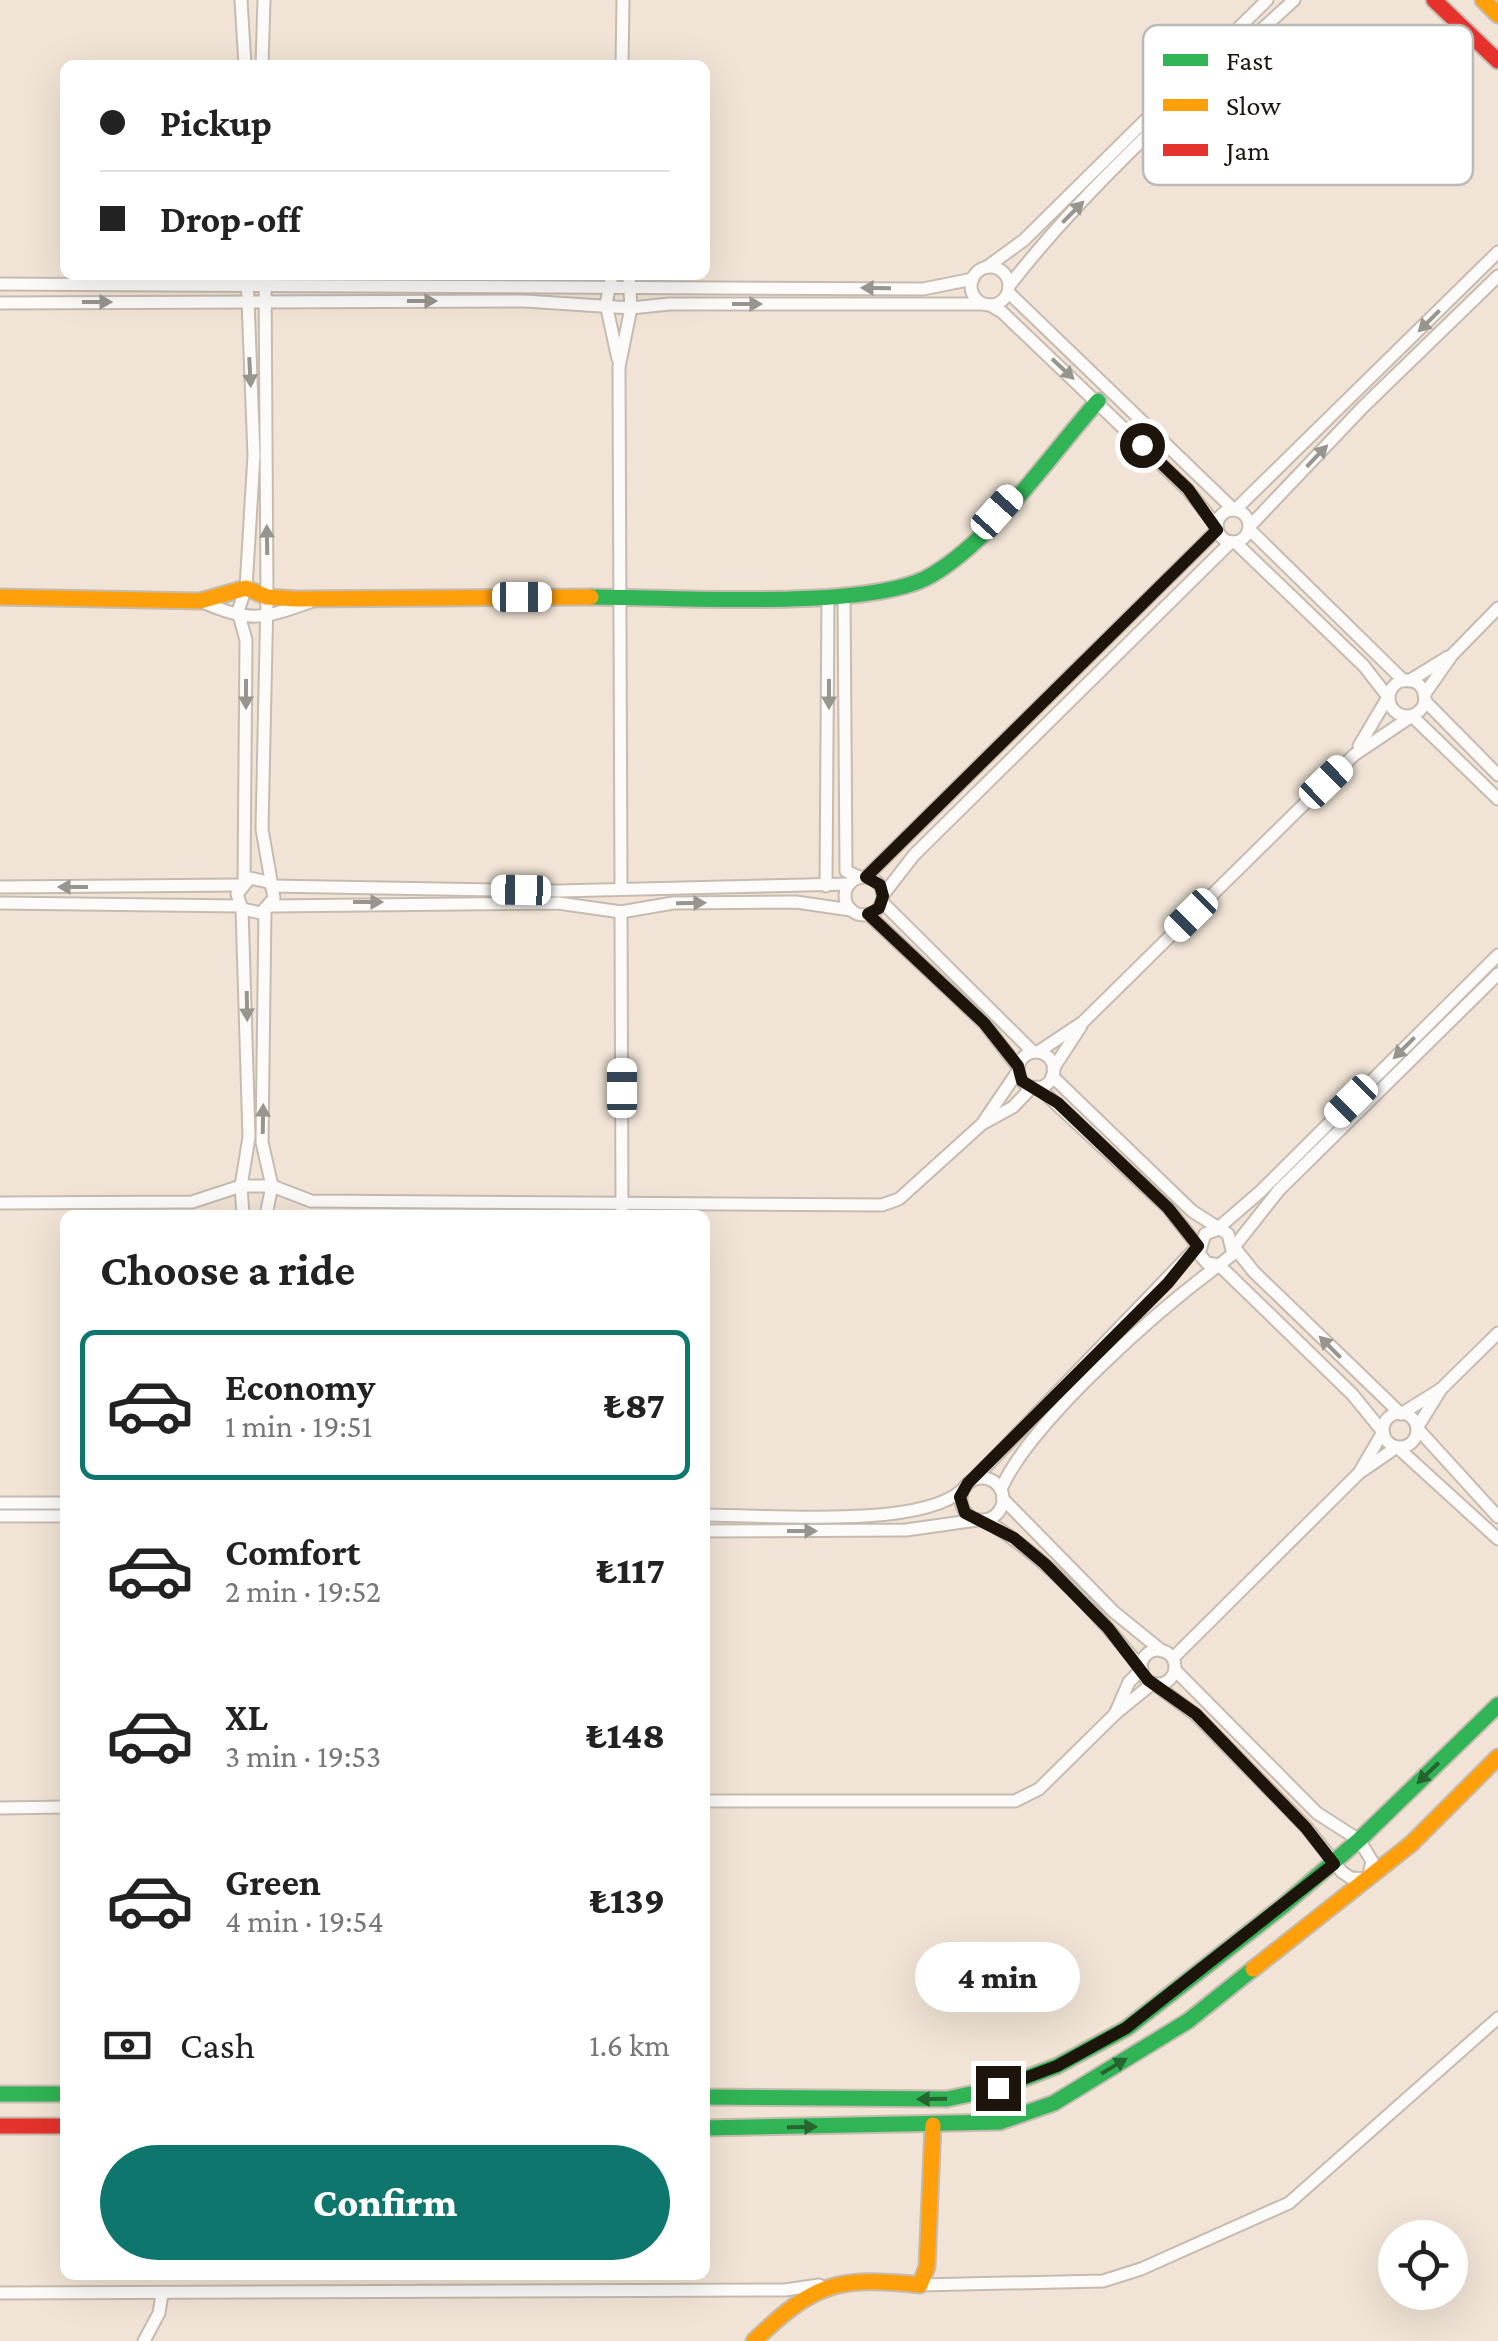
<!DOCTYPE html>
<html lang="en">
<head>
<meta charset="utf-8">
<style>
  body { margin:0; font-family:"Crimson Pro",serif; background:#f6f6f6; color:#222; height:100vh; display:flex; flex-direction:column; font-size:38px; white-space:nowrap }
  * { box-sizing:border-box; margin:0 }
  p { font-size:32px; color:#767676 }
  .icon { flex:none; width:55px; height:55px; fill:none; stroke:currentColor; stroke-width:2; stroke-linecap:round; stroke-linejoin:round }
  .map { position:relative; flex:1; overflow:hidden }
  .side { position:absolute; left:60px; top:1210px; width:650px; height:1070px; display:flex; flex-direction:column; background:#fff; border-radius:15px; box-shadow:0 10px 40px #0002 }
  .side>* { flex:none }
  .banner { position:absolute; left:60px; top:60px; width:650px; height:220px; border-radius:15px; box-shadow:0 10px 40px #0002; display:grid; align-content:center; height:220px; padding:0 40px; background:#fff }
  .controls { position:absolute; left:1378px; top:2220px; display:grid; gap:20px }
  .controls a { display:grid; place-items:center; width:90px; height:90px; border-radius:50%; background:#fff; box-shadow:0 10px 40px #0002; font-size:50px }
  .end { position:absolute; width:45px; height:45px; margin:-22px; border:12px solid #1d150c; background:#fff; box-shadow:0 0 0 5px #fff }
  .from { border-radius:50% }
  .bubble { position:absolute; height:70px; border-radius:35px; background:#fff; box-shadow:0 10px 40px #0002; font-size:32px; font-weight:800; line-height:70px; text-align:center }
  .car { position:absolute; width:30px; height:60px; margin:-30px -15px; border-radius:12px; box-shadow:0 0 8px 2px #0007; background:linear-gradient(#fff 24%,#345 0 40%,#fff 0 76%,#345 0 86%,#fff 0) }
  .banner b { display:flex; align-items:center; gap:35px; height:95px; font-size:38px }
  .banner b+b { border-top:2px solid #e0e0e0 }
  .banner i { width:25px; height:25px; background:#222 }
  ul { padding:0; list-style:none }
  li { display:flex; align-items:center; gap:30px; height:150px; margin:0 20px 15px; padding:0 20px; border:5px solid transparent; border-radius:15px }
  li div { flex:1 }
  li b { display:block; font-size:38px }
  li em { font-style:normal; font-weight:800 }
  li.current { border-color:#0f766e }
  li>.icon { width:90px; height:90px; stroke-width:1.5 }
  h2 { padding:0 40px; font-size:45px; line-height:120px }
  .pay { display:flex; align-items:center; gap:25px; height:110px; padding:0 40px; font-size:38px }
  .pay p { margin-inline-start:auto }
  .button { display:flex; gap:20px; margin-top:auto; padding:20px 40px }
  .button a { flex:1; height:115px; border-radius:60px; background:#0f766e; color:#fff; font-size:40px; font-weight:800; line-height:115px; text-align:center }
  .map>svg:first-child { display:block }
</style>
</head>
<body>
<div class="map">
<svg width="1498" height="2341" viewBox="0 0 1498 2341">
  <rect width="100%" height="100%" fill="#f1e4d6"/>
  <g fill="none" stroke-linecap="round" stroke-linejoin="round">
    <defs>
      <g id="street">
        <polyline points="241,0 245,65"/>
        <polyline points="262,65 264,0"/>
        <polyline points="622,65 623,0"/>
        <polyline points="987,267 1024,240 1267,0"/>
        <circle cx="990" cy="286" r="19"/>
        <polyline points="265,275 267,597 262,829 274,898 261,913 242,909 237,894 250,878 268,882"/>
        <polyline points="612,275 606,304 618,359"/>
        <polyline points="0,284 923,289 973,279"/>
        <path d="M 1009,286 C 1091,180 1196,90 1294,0"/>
        <polyline points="1008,292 1233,509"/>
        <polyline points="0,303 525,301 631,308 669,304 984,304"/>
        <polyline points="990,305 1002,312 1187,489 1217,526"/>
        <polyline points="1236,509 1498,252"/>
        <circle cx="1233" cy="526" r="16"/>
        <polyline points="1250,526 1363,407 1498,276"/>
        <polyline points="1250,530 1404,681"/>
        <polyline points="1235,542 1364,666 1388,697 1359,746"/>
        <polyline points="844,596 846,871 859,877"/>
        <path d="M 200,601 C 249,622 260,620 310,602"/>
        <circle cx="1407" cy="698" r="18"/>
        <polyline points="1409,681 1448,657"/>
        <polyline points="1424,695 1452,655 1498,608"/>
        <polyline points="1425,701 1498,775"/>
        <polyline points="866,877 1217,530"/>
        <circle cx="864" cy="896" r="19"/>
        <polyline points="244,881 246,640 238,611 246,588 254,455 247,275"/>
        <polyline points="271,886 559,891 849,884"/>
        <polyline points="826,886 828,596"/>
        <polyline points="0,887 240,885"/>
        <polyline points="621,888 619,367 631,308 629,275"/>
        <polyline points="883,895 914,855 1231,542"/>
        <polyline points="882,902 1033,1052"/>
        <polyline points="0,903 240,906"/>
        <polyline points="270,906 558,903 621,912 673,903 796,902 851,910"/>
        <polyline points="242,909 249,1137 241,1186 243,1215"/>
        <polyline points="265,910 262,1142 272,1186 266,1215"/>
        <polyline points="621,912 622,1215"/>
        <polyline points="868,914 984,1023 1018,1067"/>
        <polyline points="1038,1052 1083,1022 1354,755 1412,716 1498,799"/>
        <circle cx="1036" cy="1070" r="18"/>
        <polyline points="1053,1069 1081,1026"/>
        <polyline points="1052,1076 1192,1211 1228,1234 1233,1254 1219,1265 1207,1263 1199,1254 1205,1234 1216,1230 1261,1191 1498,955"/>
        <polyline points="984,1121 1018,1071"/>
        <polyline points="0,1203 192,1202 241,1186 272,1186 311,1201 882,1205 899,1199 982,1124 1013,1107 1032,1087"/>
        <polyline points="1498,1333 1441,1389 1417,1428 1498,1517"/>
        <polyline points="1441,1389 1401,1414 1254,1272 1234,1247 1279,1190 1498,974"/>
        <circle cx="1400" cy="1430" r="17"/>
        <circle cx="982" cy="1499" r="21"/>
        <polyline points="974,1479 1198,1246 1168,1208 1038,1087"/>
        <path d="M 1001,1489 C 1031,1421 1157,1311 1219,1265 L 1352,1394 L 1383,1432 L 1359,1473"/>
        <polyline points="1003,1499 1114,1612 1162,1651"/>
        <polyline points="0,1503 65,1503"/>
        <path d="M 705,1515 C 766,1515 920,1529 962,1490"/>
        <polyline points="0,1516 65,1516"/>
        <path d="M 985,1520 C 1047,1558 1097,1613 1142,1669 L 1129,1682 L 1115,1714"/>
        <polyline points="705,1531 906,1530 977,1520"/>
        <circle cx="1158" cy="1667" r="17"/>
        <polyline points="1173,1658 1359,1473 1397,1447 1498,1539"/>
        <polyline points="705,1801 1015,1801 1039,1789 1115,1714 1153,1683 1196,1715 1307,1828 1342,1872 1351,1878 1368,1879 1372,1861 1359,1840 1317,1813 1175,1670"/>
        <polyline points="0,1808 65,1807"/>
        <polyline points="920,2285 1103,2281 1141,2269 1289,2203 1498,2018"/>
        <polyline points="0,2293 785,2290 819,2285"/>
        <polyline points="144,2341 159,2313 162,2294"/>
      </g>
      <g id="fast">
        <path d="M 591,597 C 668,597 869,611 930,576 C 994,539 1049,456 1098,401"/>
        <polyline points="0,2094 65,2094"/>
        <polyline points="705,2097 947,2099 999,2088 1057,2066 1127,2028 1284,1905 1359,1840 1498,1705"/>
        <polyline points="705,2128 1000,2122 1054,2103 1188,2021 1253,1969"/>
      </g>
      <g id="slow">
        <polyline points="1483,0 1498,15"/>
        <polyline points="0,597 200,601 246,588 267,597 296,599 591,597"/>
        <polyline points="1253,1969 1411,1844 1498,1757"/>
        <path d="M 754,2341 C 814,2283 837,2276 920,2285 L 927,2267 L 933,2125"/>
      </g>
      <g id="jam">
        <polyline points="1434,0 1498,61"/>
        <polyline points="0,2126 65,2126"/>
      </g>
    </defs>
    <use href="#street" stroke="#c6bbb0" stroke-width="15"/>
    <use href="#fast" stroke="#c6bbb0" stroke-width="19"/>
    <use href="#slow" stroke="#c6bbb0" stroke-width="19"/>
    <use href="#jam" stroke="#c6bbb0" stroke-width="19"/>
    <use href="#street" stroke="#fdfbf9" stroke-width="11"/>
    <use href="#fast" stroke="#30b455" stroke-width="15"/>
    <use href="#slow" stroke="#ff9f0a" stroke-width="15"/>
    <use href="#jam" stroke="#e5322d" stroke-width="15"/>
  </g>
  <defs><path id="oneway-solid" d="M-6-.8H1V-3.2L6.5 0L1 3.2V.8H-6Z" transform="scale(2.5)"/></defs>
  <g fill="#98948e">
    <use href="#oneway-solid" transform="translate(1073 212) rotate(-45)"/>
    <use href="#oneway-solid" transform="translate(876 288) rotate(-179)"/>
    <use href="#oneway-solid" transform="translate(422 301)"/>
    <use href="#oneway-solid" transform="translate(97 302)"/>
    <use href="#oneway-solid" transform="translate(747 304)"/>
    <use href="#oneway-solid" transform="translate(1429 321) rotate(135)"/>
    <use href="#oneway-solid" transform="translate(1063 369) rotate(43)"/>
    <use href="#oneway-solid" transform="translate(250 372) rotate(87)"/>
    <use href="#oneway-solid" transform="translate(1317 456) rotate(-46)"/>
    <use href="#oneway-solid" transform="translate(267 540) rotate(-91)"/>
    <use href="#oneway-solid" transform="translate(246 694) rotate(90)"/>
    <use href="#oneway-solid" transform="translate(829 694) rotate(90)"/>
    <use href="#oneway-solid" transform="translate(73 887) rotate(-180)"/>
    <use href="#oneway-solid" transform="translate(368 902)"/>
    <use href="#oneway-solid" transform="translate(691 903) rotate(-1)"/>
    <use href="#oneway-solid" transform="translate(247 1006) rotate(89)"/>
    <use href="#oneway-solid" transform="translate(1404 1048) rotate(135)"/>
    <use href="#oneway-solid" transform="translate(263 1119) rotate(-89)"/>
    <use href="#oneway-solid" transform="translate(1330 1347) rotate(-135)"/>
    <use href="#oneway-solid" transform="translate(802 1531)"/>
  </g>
  <g fill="#266430">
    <use href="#oneway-solid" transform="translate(1428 1773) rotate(136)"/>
    <use href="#oneway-solid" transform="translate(1114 2066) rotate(-31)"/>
    <use href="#oneway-solid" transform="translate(932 2099) rotate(179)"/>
    <use href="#oneway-solid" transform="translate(802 2127) rotate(-1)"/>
  </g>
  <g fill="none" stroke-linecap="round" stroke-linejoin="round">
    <polyline stroke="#1d150c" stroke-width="12" points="998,2088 1057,2066 1126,2028 1334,1864 1306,1828 1196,1714 1148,1680 1108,1628 1045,1564 1014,1538 965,1513 960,1497 968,1483 1168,1283 1198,1246 1168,1208 1058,1103 1022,1081 1018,1066 984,1023 868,914 879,908 883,896 880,885 866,877 1217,530 1188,489 1142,445"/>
  </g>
  <rect x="1143" y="25" width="330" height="160" rx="15" fill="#fff" stroke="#bbb9b6" stroke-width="2.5"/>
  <rect x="1163" y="54" width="45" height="12" fill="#30b455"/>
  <rect x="1163" y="99" width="45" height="12" fill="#ff9f0a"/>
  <rect x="1163" y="144" width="45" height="12" fill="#e5322d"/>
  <g font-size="28" fill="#1d150c">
    <text x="1226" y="70">Fast</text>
    <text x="1226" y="115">Slow</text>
    <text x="1226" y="160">Jam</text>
  </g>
</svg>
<div class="controls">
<a><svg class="icon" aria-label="locate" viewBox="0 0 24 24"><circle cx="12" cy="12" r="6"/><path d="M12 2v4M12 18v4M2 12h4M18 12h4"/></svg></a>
</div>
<i class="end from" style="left:1142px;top:445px"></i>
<i class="end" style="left:998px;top:2088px"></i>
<div class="bubble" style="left:915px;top:1942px;width:165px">4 min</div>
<i class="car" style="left:997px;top:512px;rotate:42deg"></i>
<i class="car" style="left:522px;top:597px;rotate:90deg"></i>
<i class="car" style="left:1326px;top:782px;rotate:46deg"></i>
<i class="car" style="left:521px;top:890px;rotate:271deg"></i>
<i class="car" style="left:1191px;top:915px;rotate:225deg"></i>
<i class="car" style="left:622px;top:1088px;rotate:0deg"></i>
<i class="car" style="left:1351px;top:1101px;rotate:225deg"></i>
<div class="banner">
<b><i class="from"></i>Pickup</b>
<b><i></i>Drop-off</b>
</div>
<section class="side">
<h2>Choose a ride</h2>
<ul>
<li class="current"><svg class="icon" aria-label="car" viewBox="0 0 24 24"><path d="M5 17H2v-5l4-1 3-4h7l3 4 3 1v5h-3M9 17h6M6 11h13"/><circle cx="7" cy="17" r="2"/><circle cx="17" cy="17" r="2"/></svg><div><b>Economy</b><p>1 min · 19:51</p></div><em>₺87</em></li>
<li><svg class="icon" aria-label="car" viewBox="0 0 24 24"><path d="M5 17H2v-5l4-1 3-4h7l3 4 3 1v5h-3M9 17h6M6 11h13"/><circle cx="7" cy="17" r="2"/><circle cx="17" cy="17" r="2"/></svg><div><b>Comfort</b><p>2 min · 19:52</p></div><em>₺117</em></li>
<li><svg class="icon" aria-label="car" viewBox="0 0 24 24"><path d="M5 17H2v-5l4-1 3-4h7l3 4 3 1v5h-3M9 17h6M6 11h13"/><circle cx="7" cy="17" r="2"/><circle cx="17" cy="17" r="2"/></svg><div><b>XL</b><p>3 min · 19:53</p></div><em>₺148</em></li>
<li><svg class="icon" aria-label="car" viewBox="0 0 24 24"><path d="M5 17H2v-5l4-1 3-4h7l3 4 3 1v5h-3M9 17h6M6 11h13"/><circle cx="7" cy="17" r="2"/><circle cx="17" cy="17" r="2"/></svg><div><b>Green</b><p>4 min · 19:54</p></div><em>₺139</em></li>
</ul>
<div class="pay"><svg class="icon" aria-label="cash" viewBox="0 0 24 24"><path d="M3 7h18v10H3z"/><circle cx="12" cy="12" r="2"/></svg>Cash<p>1.6 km</p></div>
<div class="button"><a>Confirm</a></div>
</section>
</div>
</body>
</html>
